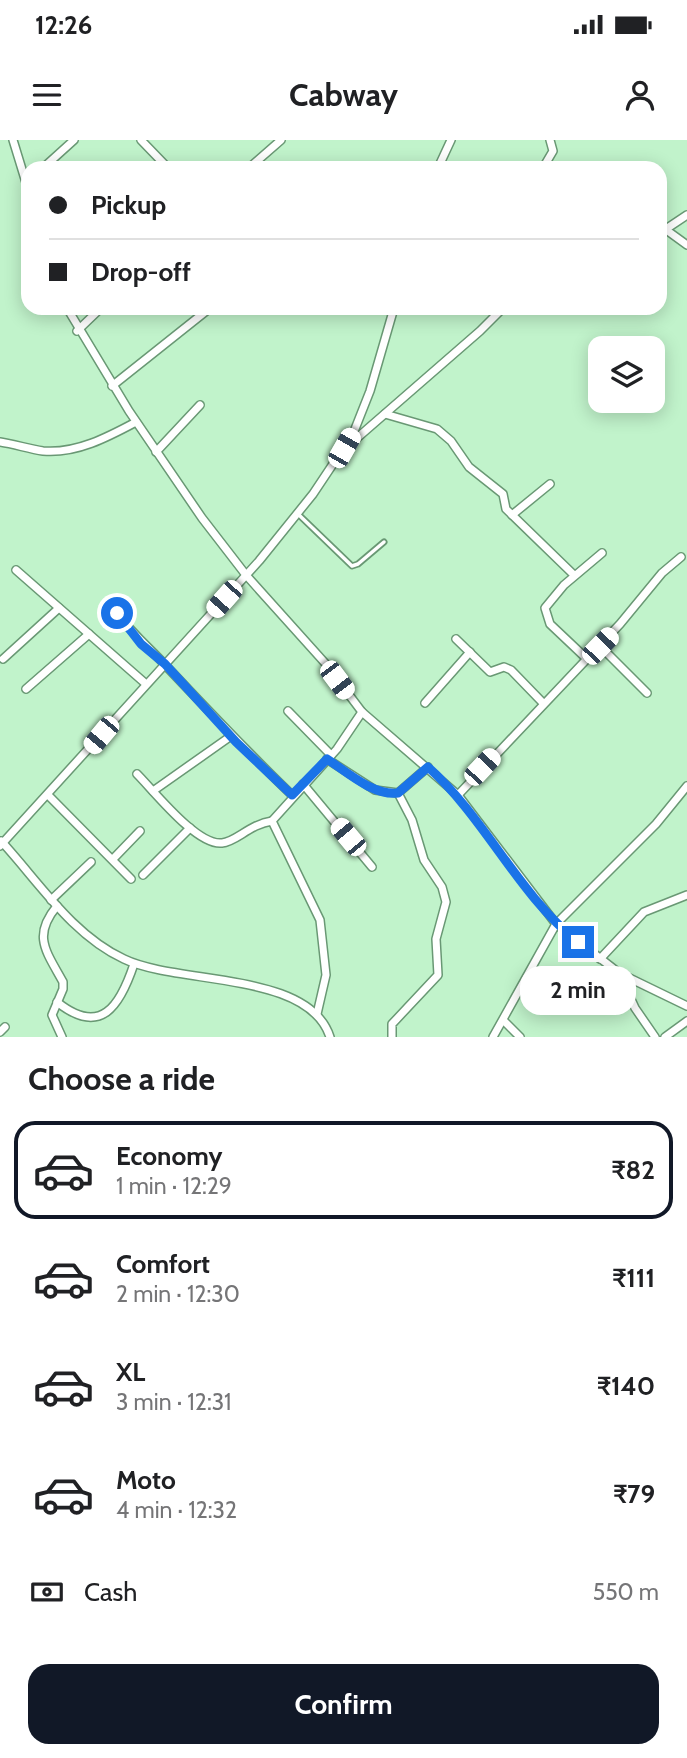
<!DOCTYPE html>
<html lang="en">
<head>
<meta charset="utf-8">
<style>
  body { margin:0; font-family:Cabin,sans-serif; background:#f2f2f2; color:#202124; height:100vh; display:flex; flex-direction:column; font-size:26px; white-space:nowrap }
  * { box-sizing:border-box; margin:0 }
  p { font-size:23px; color:#757577 }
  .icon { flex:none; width:38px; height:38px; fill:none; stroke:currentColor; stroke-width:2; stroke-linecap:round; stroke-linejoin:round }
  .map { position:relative; height:897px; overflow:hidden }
  .drawer { display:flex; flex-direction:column; background:#fff; flex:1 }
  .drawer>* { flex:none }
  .top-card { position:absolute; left:21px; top:21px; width:646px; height:154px; border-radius:21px; box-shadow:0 4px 18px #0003; display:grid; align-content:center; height:154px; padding:0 28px; background:#fff }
  .buttons { position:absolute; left:588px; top:196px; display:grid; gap:14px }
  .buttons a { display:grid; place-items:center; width:77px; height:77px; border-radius:14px; background:#fff; box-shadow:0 4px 18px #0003; font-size:35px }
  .end { position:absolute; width:32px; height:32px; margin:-16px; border:9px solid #1a73e8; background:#fff; box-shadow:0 0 0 4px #fff }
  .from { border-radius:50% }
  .bubble { position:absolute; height:49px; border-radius:21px; background:#fff; box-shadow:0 4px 18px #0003; font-size:23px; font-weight:800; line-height:49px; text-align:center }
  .car { position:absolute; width:21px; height:42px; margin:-21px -10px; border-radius:9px; box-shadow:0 0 5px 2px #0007; background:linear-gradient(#fff 24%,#345 0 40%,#fff 0 76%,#345 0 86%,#fff 0) }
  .top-card b { display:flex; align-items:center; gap:24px; height:66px; font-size:26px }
  .top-card b+b { border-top:2px solid #e0e0e0 }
  .top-card i { width:18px; height:18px; background:#202124 }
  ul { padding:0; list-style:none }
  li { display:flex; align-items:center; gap:21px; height:98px; margin:0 14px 10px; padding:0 14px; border:4px solid transparent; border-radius:21px }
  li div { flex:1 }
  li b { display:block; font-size:26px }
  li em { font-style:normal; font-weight:800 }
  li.on { border-color:#111827 }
  li>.icon { width:63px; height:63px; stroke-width:1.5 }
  h2 { padding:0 28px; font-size:32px; line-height:84px }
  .pay { display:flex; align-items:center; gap:18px; height:77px; padding:0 28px; font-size:26px }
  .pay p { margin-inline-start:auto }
  .action { display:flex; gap:14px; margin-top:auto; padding:14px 28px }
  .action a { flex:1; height:80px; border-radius:21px; background:#111827; color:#fff; font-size:28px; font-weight:800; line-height:80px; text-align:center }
  .status { display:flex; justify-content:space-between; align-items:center; height:49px; padding:0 35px; background:#fff; direction:ltr }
  .status svg { height:19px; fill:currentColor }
  header { display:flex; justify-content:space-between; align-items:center; height:91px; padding:0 28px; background:#fff; font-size:32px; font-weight:800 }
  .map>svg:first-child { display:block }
</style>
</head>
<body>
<div class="status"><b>12:26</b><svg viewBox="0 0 49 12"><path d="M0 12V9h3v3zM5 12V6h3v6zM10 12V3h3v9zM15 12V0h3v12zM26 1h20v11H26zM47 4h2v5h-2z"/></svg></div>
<header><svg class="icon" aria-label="menu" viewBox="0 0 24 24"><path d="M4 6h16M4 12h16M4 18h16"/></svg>Cabway<svg class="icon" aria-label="person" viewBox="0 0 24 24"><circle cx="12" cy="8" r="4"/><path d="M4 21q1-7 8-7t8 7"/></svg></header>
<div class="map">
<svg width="687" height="897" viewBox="0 0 687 897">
  <rect width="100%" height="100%" fill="#c1f3cb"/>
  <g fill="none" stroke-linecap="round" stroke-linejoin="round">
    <defs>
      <polyline id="lane" points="298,374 352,426 358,424 384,402"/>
      <g id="street">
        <polyline points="13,0 28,49"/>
        <polyline points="141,0 168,28"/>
        <polyline points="43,28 74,0"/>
        <polyline points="249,28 281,0"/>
        <polyline points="438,28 451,0"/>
        <polyline points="543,28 553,11 550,0"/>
        <polyline points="665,89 687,105"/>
        <polyline points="660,93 687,75"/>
        <polyline points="67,168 129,271 202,378 246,435 325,523 362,572 458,655 556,784 619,833 687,866"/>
        <polyline points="77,191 101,168"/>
        <polyline points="112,246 210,168"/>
        <polyline points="385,274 437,289 451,301 469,327 503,354 506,369 574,435"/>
        <path d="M 0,302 C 14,304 29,309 43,311 C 76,314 108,297 136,282"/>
        <polyline points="349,305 480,191 503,168"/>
        <polyline points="156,312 200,265"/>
        <polyline points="512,375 550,344"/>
        <polyline points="16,430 146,544"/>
        <path d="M 117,473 C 135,497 149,507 168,528 C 209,571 249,614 292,655"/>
        <polyline points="456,499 490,532 504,527 511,530 543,563"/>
        <polyline points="600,506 647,553"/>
        <polyline points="3,519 59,468"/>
        <polyline points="587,519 550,484 545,468 564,445 602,413"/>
        <polyline points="26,549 89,494"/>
        <polyline points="425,563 470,512"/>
        <polyline points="288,571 331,615"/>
        <polyline points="327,619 375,650 398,653"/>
        <path d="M 137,634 C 154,651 197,706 222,703 C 236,702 250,684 272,681"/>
        <polyline points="303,644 372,727"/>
        <polyline points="153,651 231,596"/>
        <polyline points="48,655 131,739"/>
        <polyline points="458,655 620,484 662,433 681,417"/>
        <path d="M 1,701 C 38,741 72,795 124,819 C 178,845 309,831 330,897"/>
        <polyline points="0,706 259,421 313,354 353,294 370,251 394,168"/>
        <polyline points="113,719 140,691"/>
        <polyline points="143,735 190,688"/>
        <polyline points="51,760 91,722"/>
        <path d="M 57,766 C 32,796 46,811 63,842 L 63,849 L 52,875 L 62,897"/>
        <polyline points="600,819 644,772 687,755"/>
        <polyline points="619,833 635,868 655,897"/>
        <path d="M 57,862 C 101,897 120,866 134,824"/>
        <polyline points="317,874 326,835 320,780 272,681 337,609 362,572"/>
        <polyline points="504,881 520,897"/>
        <polyline points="0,892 5,887"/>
        <polyline points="392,897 392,884 438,835 436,799 446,762 442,747 424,720 412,680 398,653 428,627"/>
        <polyline points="493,897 556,784 656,684 687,646"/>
        <polyline points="665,897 687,881"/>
      </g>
    </defs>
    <use href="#lane" stroke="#699874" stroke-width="7"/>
    <use href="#street" stroke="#699874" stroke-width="10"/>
    <use href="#lane" stroke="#fff" stroke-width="3.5"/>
    <use href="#street" stroke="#fff" stroke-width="7"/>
  </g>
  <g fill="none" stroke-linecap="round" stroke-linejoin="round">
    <path stroke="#1a73e8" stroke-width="9" d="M 117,473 L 141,504 L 165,524 L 236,602 L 292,655 L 327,619 C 347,632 373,656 398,653 L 428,627 C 486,679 517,753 578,802"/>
  </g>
</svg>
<div class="buttons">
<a><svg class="icon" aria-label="layers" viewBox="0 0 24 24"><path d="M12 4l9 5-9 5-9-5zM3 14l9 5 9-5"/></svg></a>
</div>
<i class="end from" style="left:117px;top:473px"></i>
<i class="end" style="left:578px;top:802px"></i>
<div class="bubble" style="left:520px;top:826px;width:116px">2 min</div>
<i class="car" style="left:344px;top:308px;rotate:30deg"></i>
<i class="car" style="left:224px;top:459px;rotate:222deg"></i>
<i class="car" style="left:600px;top:506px;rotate:44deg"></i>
<i class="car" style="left:337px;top:540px;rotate:143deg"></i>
<i class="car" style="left:101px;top:595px;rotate:220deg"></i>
<i class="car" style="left:482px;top:627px;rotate:43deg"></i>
<i class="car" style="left:348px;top:697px;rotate:320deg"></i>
<div class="top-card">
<b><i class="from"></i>Pickup</b>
<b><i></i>Drop-off</b>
</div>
</div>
<section class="drawer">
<h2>Choose a ride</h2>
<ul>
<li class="on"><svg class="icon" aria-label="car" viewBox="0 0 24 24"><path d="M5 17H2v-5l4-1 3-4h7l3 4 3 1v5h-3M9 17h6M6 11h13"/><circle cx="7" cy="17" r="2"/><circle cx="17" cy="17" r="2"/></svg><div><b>Economy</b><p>1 min · 12:29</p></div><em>₹82</em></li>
<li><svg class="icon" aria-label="car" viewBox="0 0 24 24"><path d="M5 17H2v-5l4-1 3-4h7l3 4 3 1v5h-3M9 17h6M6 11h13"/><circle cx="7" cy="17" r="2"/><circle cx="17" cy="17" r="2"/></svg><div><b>Comfort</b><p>2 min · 12:30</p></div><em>₹111</em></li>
<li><svg class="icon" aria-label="car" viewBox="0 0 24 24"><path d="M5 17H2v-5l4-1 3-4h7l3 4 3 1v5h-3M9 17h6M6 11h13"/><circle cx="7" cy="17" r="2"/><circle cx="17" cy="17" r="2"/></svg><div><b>XL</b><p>3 min · 12:31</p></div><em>₹140</em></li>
<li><svg class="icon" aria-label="car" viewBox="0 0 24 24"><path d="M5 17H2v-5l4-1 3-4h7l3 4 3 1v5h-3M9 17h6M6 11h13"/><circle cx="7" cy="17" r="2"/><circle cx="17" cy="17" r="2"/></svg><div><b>Moto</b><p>4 min · 12:32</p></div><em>₹79</em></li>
</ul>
<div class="pay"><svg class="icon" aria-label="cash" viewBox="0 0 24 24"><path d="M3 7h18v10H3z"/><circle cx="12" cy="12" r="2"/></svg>Cash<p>550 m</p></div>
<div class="action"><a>Confirm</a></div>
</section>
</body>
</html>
